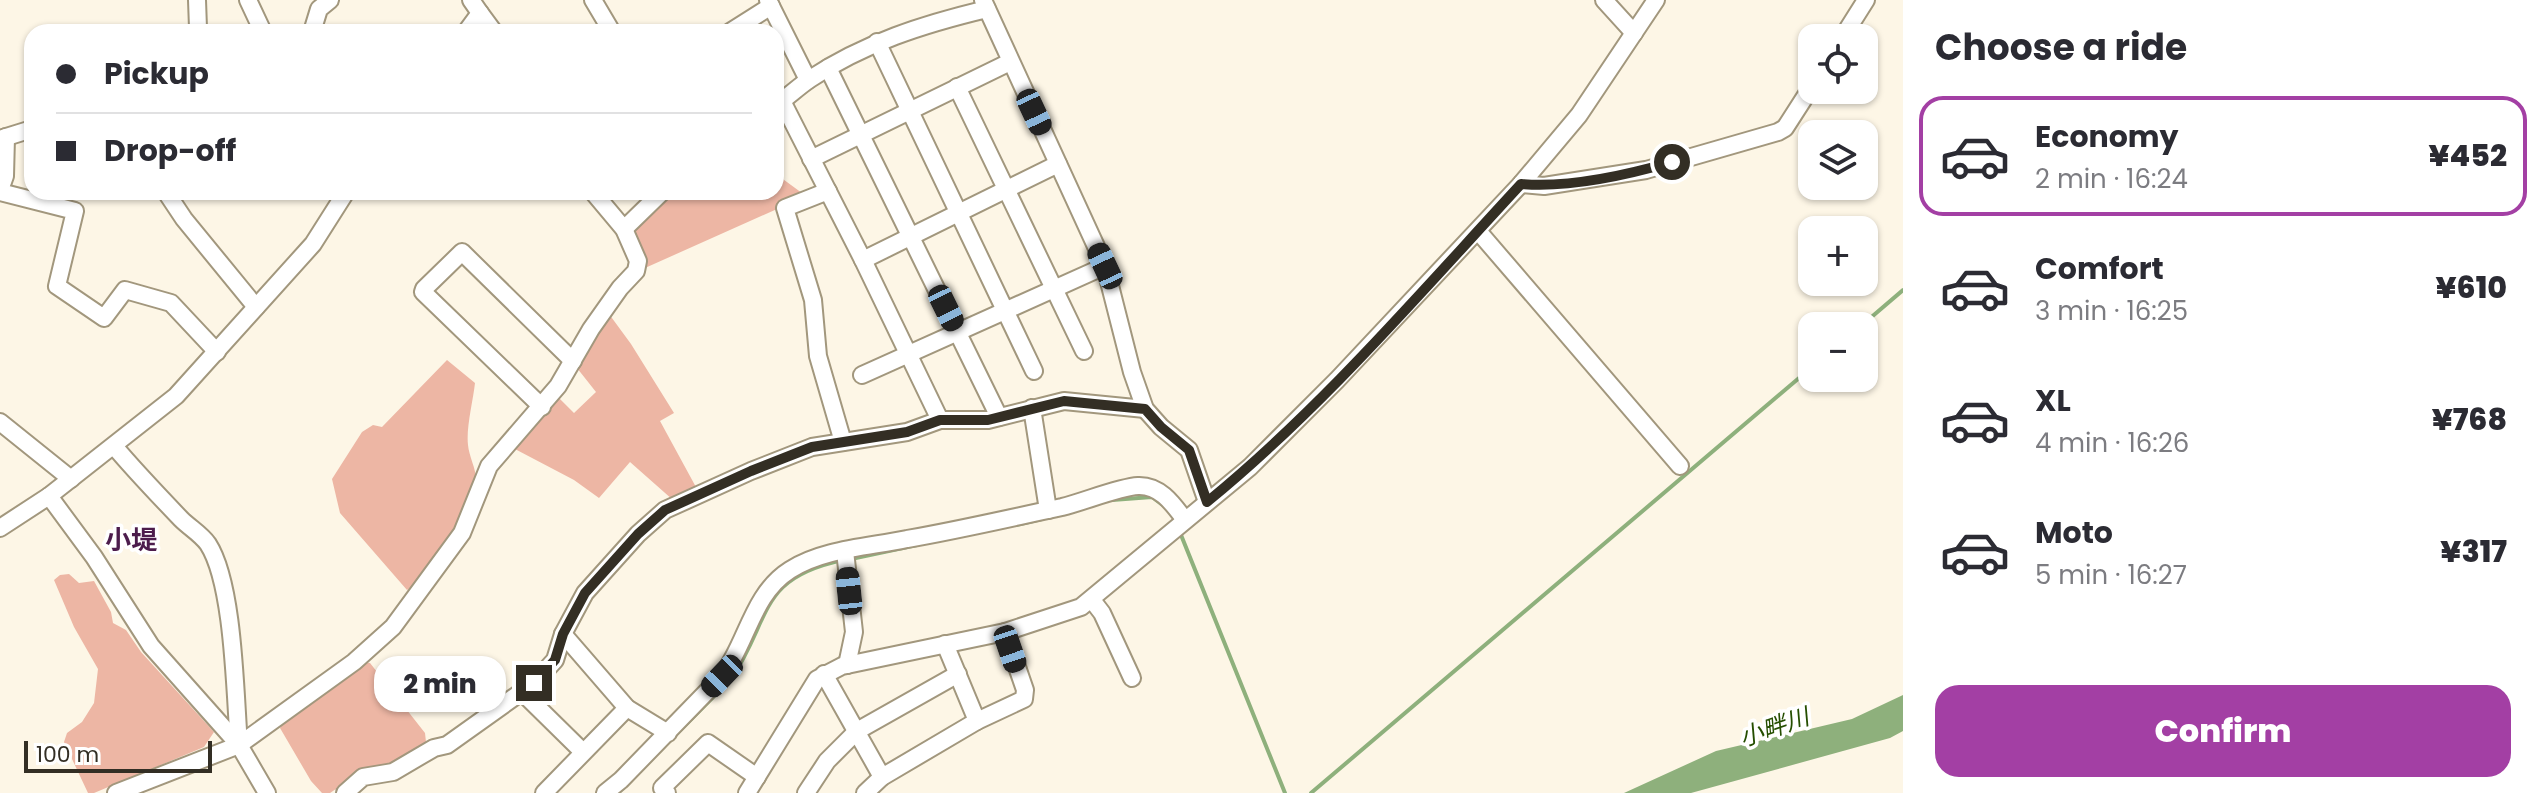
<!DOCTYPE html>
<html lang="en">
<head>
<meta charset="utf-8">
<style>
  body { margin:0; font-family:Poppins,"Noto Sans JP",sans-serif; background:#f7f7f7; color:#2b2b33; height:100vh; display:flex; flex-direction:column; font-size:30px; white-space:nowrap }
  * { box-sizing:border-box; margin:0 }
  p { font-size:26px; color:#7c7c81 }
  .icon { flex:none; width:44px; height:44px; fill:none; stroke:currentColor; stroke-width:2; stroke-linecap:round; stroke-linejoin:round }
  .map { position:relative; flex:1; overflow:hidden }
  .side { display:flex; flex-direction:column; background:#fff; width:640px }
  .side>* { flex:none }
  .guide { position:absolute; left:24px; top:24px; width:760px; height:176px; border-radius:24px; box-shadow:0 2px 6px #0004; display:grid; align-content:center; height:176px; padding:0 32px; background:#fff }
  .tools { position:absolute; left:1798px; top:24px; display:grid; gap:16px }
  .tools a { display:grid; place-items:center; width:80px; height:80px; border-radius:16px; background:#fff; box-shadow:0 2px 6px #0004; font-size:40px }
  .scale { position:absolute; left:24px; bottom:20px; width:188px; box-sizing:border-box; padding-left:8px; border:4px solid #332e24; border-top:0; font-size:22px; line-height:28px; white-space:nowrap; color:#332e24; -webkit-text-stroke:6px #fff; paint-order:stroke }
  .end { position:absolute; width:36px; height:36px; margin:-18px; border:10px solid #332e24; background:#fff; box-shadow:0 0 0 4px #fff }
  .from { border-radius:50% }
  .bubble { position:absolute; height:56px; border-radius:24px; background:#fff; box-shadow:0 2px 6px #0004; font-size:26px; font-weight:800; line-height:56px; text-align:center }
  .car { position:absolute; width:24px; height:48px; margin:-24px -12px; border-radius:10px; box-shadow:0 0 6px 2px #0007; background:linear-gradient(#222 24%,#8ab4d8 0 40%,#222 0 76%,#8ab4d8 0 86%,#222 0) }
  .guide b { display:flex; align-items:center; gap:28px; height:76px; font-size:30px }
  .guide b+b { border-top:2px solid #e1e1e2 }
  .guide i { width:20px; height:20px; background:#2b2b33 }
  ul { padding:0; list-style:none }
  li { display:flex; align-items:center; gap:24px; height:120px; margin:0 16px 12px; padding:0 16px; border:4px solid transparent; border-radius:24px }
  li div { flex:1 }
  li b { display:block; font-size:30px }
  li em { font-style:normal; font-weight:800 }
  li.active { border-color:#a33fa4 }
  li>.icon { width:72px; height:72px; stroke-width:1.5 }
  h2 { padding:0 32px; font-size:36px; line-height:96px }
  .button { display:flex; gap:16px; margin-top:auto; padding:16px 32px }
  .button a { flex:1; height:92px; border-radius:24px; background:#a33fa4; color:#fff; font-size:32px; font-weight:800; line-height:92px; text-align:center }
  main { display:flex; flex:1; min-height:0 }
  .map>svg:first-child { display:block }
</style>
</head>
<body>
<main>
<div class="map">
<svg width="1903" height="793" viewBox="0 0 1903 793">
  <rect width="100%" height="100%" fill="#fdf6e6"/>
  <g fill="#edb6a4">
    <polygon points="776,174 806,196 645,268 633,232 674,192 776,192"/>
    <polygon points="609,314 631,344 674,413 660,421 697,489 673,500 630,462 599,498 574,480 513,448 559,398 574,413 596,392 577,368"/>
    <path d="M 447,360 L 475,383 C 473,401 466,428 468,445 C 469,457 477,470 476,482 C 475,504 427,581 407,590 L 340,513 L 332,479 L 362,432 L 373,425 L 382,427 Z"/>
    <polygon points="69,574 79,583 94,581 111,612 113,623 126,630 141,652 214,732 204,747 94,793 88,793 64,742 67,733 82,722 94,703 98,669 74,627 54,580 60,575"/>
    <polygon points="363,662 370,663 425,733 426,742 422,748 392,766 361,772 330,793 322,793 311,781 280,728 284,720"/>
  </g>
  <polygon fill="#8eb07c" points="1903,695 1903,731 1890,738 1691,793 1624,793 1716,751 1852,719"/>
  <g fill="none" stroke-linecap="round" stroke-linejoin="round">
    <g stroke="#8eb07c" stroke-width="4">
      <polyline points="1861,326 1903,290"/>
      <polyline points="1112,500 1152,497 1168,509"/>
      <polyline points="1016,525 1042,519"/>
      <polyline points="1179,530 1285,793"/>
      <polyline points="851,559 917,545"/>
      <path d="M 618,793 L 731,679 C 772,618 757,578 843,560"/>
      <polyline points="1311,793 1812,367"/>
    </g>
    <defs>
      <g id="minor">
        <polyline points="248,0 263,32"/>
        <polyline points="593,0 612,32"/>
        <polyline points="768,0 808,80"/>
        <polyline points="983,0 1105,266 1132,372 1145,409 1161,427 1189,450 1207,502"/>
        <polyline points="1604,0 1634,33"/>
        <polyline points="480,13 494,32"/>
        <polyline points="195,32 198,28 197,0"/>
        <polyline points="312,32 319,9 330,0"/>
        <polyline points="466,32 480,13 471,0"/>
        <polyline points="730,32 771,6"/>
        <polyline points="1842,38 1866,0"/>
        <polyline points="877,42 1034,371"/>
        <polyline points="828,68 999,417"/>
        <polyline points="957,87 1084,351"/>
        <polyline points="782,101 863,260 940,420"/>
        <path d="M 776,105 C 788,97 798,87 810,79 C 864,43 924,24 987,9"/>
        <polyline points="0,139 32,129"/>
        <polyline points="811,159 1010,62"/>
        <polyline points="1521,184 1544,186 1646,170 1778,132 1785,128 1812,86"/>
        <polyline points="0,190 5,176 6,137"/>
        <polyline points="828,191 785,208 813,300 818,356 843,442"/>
        <polyline points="0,192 75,211 57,286 104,318 125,290 171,303 217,352"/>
        <polyline points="166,192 184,219 256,307"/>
        <polyline points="624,229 662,192"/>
        <polyline points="1478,231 1680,466"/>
        <polyline points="863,260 1058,164"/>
        <polyline points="862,375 1105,266"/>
        <polyline points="542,407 423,292 424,289 462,252 573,361"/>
        <polyline points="1032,408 1048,510"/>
        <polyline points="0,422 71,479"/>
        <path d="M 114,446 C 135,471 158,495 181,519 C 190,528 201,534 208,544 C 234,584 235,695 239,745"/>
        <polyline points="49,496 94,557 151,646 239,745 267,793"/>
        <polyline points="0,528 49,496 176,396 313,244 346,192"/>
        <polyline points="845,551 854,632 847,665"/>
        <polyline points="1092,600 1102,613 1132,678"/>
        <polyline points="563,634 627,708 668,733"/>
        <polyline points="945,644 977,721"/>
        <polyline points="824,674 882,777"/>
        <polyline points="522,692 583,752"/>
        <polyline points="116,793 239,745 354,662 393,627 462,533 489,466 558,386 591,329 620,288 636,271 638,261 624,229 593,192"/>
        <polyline points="345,793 363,777 393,772 434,748 447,745 534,683 545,671 555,660 563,634 585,593 638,534 665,510 751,471 812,447 907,432 940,420 988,420 1064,401 1145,409"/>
        <polyline points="544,793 627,708"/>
        <path d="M 605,793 L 621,780 L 722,676 C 747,643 752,594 790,570 C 822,549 869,547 907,539 C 959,530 1010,518 1062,507 C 1083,502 1119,487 1138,486 C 1160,485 1173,504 1185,520"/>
        <polyline points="667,793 662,788 708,743 757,777"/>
        <polyline points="747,793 817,679 842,666 1005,632 1081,607 1250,467 1337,380 1521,184 1579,115 1656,0"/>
        <polyline points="806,793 827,761 857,731 958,674"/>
        <polyline points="865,793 882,777 977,721 1024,699 1025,690 1005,632"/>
      </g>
    </defs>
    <use href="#minor" stroke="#a2977d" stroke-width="20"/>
    <use href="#minor" stroke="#fff" stroke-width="16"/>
  </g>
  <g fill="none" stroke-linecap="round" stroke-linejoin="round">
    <path stroke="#332e24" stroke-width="10" d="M 534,683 L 555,660 L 563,634 L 585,593 L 638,534 L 665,510 L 751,471 L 812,447 L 907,432 L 940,420 L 988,420 L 1064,401 L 1145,409 L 1161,427 L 1189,450 L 1207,502 C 1322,408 1420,293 1521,184 C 1568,188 1627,175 1672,162"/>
  </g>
  <g text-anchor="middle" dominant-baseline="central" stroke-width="7" stroke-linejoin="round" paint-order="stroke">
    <g font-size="24" font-style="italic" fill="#254e00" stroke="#fff">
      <text transform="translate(1774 727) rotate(-19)">小畔川</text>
    </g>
    <g font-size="26" font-weight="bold" fill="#4c1c4c" stroke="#fff">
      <text x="131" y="540">小堤</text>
    </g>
  </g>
</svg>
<div class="tools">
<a><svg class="icon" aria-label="locate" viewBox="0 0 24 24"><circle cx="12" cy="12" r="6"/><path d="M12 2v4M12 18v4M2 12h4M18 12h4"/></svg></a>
<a><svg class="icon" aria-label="layers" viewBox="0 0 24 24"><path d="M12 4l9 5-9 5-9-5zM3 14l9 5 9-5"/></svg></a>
<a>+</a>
<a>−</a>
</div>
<div class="scale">100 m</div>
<i class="end from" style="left:1672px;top:162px"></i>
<i class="end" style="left:534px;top:683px"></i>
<div class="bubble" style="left:374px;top:656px;width:132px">2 min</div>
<i class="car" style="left:1034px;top:112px;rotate:155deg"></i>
<i class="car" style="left:1105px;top:266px;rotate:335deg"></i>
<i class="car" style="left:946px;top:308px;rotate:154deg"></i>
<i class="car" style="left:849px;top:591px;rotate:354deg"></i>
<i class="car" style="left:1010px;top:649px;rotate:161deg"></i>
<i class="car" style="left:722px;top:676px;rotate:224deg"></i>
<div class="guide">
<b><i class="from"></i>Pickup</b>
<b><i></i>Drop-off</b>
</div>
</div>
<section class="side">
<h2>Choose a ride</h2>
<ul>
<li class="active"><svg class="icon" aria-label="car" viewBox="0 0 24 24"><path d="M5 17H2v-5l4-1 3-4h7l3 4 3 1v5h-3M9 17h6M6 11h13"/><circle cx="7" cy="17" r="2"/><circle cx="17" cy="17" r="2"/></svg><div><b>Economy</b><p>2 min · 16:24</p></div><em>¥452</em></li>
<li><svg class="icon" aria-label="car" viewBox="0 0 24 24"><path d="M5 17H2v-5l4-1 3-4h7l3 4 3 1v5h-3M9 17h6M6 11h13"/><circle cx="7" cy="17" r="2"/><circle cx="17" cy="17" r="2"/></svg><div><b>Comfort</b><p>3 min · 16:25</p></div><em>¥610</em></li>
<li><svg class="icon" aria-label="car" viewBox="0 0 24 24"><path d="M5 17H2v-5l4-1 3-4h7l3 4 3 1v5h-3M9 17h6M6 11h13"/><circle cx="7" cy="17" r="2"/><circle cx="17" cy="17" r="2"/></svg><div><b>XL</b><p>4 min · 16:26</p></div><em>¥768</em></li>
<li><svg class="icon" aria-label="car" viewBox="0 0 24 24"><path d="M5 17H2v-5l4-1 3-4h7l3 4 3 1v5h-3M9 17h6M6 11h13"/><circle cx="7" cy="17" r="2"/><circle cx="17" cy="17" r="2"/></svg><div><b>Moto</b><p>5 min · 16:27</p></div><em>¥317</em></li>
</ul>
<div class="button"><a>Confirm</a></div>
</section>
</main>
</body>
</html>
